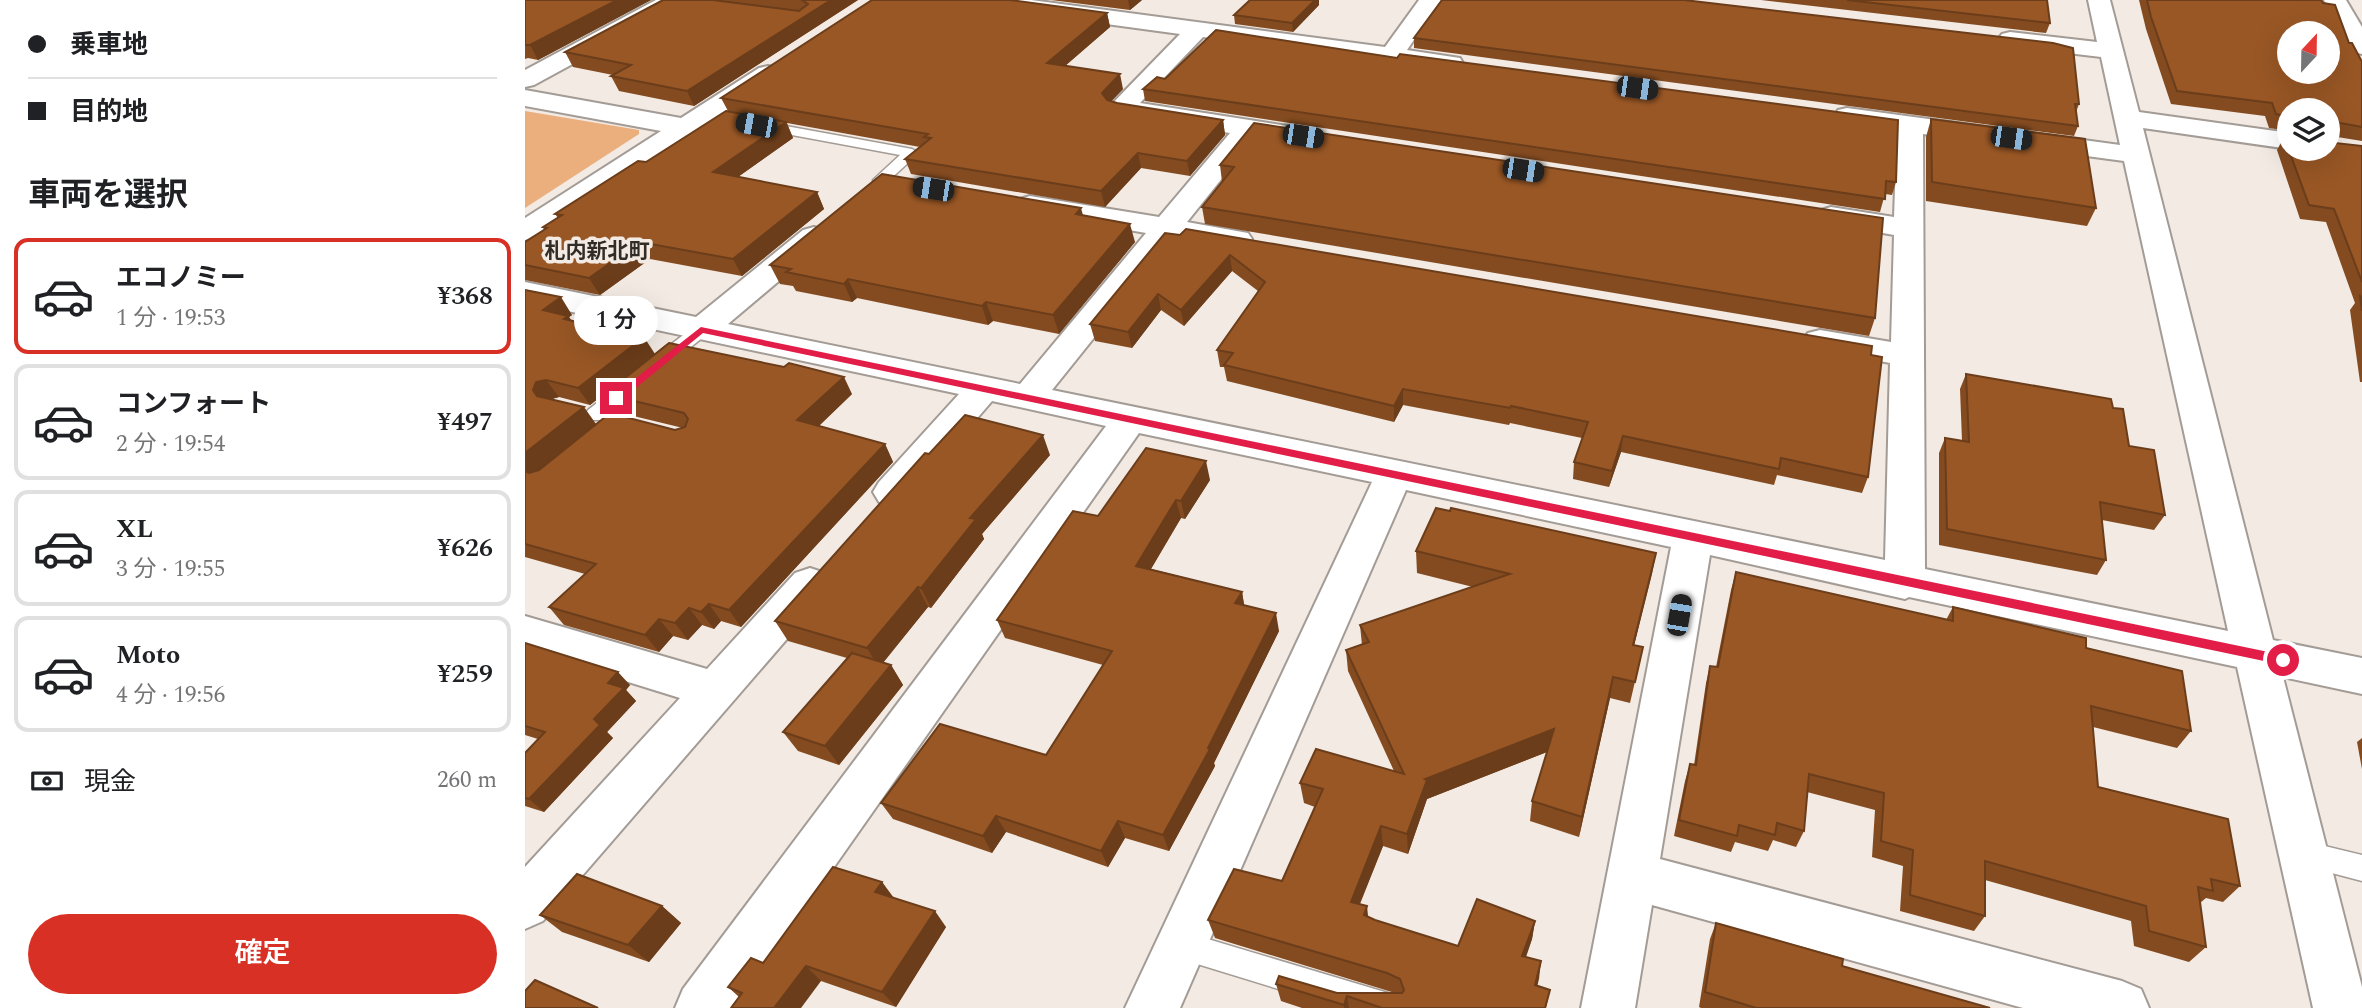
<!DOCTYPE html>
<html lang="ja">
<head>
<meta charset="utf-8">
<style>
  body { margin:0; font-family:Spectral,"Noto Sans JP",serif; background:#f2f2f2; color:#202124; height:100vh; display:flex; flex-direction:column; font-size:26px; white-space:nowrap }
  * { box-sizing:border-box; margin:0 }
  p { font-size:23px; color:#757577 }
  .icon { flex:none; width:38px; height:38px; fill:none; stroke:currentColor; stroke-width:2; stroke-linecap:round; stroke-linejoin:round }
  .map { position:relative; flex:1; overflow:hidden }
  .drawer { display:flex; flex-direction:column; background:#fff; width:525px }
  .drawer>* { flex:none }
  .top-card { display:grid; align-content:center; height:154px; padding:0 28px; background:#fff }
  .needle { width:46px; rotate:22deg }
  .tools { position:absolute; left:1752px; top:21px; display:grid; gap:14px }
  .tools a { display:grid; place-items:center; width:63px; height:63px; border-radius:50%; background:#fff; box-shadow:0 7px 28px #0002; font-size:35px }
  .end { position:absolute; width:32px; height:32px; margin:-16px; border:9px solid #e11d48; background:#fff; box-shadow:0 0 0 4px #fff }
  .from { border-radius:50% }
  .bubble { position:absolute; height:49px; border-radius:24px; background:#fff; box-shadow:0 7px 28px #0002; font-size:23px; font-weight:600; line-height:49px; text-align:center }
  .car { position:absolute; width:21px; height:42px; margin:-21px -10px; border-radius:9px; box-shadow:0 0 5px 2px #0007; background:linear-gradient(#222 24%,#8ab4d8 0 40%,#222 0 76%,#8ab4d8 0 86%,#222 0) }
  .top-card b { display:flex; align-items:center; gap:24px; height:66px; font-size:26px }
  .top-card b+b { border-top:2px solid #e0e0e0 }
  .top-card i { width:18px; height:18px; background:#202124 }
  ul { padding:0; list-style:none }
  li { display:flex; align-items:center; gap:21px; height:116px; margin:0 14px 10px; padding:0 14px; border:4px solid #e0e0e0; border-radius:14px }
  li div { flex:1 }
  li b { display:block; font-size:26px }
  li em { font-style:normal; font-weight:600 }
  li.selected { border-color:#d93025 }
  li>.icon { width:63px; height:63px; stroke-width:1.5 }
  h2 { padding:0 28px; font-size:32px; line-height:84px }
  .pay { display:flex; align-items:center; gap:18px; height:77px; padding:0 28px; font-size:26px }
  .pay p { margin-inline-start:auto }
  .button { display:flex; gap:14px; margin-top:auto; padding:14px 28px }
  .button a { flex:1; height:80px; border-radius:42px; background:#d93025; color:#fff; font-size:28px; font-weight:600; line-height:80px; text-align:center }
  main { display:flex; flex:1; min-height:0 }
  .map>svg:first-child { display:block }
</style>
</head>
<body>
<main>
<section class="drawer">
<div class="top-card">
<b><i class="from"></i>乗車地</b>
<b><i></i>目的地</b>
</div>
<h2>車両を選択</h2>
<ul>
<li class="selected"><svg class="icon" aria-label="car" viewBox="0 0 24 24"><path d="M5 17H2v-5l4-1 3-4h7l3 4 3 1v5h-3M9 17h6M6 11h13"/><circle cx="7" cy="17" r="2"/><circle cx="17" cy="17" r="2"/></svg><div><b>エコノミー</b><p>1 分 · 19:53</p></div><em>¥368</em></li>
<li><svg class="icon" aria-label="car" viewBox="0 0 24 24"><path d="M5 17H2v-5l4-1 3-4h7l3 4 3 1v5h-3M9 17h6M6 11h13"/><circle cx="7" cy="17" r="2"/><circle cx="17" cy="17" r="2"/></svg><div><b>コンフォート</b><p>2 分 · 19:54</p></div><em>¥497</em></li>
<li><svg class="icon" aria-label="car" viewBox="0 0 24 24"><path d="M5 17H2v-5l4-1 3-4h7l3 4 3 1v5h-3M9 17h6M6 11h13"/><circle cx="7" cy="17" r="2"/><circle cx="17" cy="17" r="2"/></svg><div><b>XL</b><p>3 分 · 19:55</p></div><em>¥626</em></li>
<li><svg class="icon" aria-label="car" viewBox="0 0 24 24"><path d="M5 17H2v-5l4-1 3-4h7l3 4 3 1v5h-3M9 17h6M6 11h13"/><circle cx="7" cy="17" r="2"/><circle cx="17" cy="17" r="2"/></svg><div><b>Moto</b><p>4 分 · 19:56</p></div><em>¥259</em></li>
</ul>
<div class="pay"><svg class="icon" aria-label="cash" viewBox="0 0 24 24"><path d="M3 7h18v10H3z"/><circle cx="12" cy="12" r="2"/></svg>現金<p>260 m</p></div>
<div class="button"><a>確定</a></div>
</section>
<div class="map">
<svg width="1837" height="1008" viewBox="0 0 1837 1008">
  <rect width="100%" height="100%" fill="#f2eae3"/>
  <polygon fill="#ebaf7d" points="0,111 114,130 114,134 0,208"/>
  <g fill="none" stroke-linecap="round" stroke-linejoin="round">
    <defs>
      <g id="lane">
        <polygon points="239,122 387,149 394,153 361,183 356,185 348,180 375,155 234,129 232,126 234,123"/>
        <polygon points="176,324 182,326 185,330 182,334 141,367 127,367 125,363 127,359 170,326"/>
        <polygon points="106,380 113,382 115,386 113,390 77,420 63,420 60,415 63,410 99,382"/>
        <polygon points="1779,841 1837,855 1837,881 1769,863 1765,854 1769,845"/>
        <polygon points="656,931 863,993 874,997 878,1008 815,1008 656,959 646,955 642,945 646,935"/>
      </g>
      <g id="street">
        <polygon points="131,0 159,0 156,5 9,85 0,87 0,70"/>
        <path d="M 445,0 L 506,0 L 860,47 L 894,0 L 916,0 L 882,50 L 935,58 L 938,63 L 935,68 L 926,70 L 678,37 L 615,103 L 776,128 L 785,130 L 789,136 L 785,142 L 776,144 L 730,137 L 662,222 L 723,233 L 727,239 L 723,245 L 712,248 L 649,238 L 527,390 L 1360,560 L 1365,363 L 1283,347 L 1278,340 L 1283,333 L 1295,330 L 1366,342 L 1369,235 L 1296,222 L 1291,216 L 1296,210 L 1306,207 L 1369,217 L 1372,131 L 1313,122 L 1309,116 L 1313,110 L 1322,108 L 1595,145 L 1576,57 L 1485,46 L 1477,44 L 1473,39 L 1477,34 L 1485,32 L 1572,42 L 1563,0 L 1585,0 L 1614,112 L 1764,133 L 1764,149 L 1618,128 L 1748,640 L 1837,658 L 1837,694 L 1758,677 L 1837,987 L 1837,1008 L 1788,1008 L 1712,667 L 1384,597 L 1380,599 L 1185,555 L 1135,859 L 1597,981 L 1616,989 L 1624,1008 L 1498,1008 L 1127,905 L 1110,1008 L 1056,1008 L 1146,547 L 881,490 L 655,1008 L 600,1008 L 847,482 L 614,433 L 210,1008 L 150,1008 L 158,989 L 581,426 L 467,401 L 380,502 L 367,506 L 354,502 L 348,492 L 354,482 L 434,394 L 0,302 L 0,282 L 171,317 L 278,230 L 289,227 L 300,230 L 304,236 L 300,242 L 203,324 L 495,384 L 621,233 L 495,211 L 491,205 L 495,199 L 505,196 L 634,217 L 705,133 L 596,116 L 587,113 L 583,108 L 655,34 L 456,7 L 448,5 ZM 1398,134 L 1599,161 L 1703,631 L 1400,569 Z"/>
        <polygon points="1799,0 1821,0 1837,27 1837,54 1829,52"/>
        <polygon points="243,66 252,68 255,73 252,78 11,237 0,240 0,218 136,131 0,106 0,90 156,118 234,68"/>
        <polygon points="285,568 300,573 306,584 300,595 18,921 0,929 0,867 155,698 0,650 0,616 182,669 270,573"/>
      </g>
    </defs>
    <use href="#lane" stroke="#a39b95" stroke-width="3"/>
    <use href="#street" stroke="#a39b95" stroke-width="4"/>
    <use href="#lane" fill="#fff" fill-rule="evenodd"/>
    <use href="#street" fill="#fff" fill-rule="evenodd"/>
  </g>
  <g fill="#844b20" fill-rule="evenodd">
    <polygon points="0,0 126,0 13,60 3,58 0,59"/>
    <polygon points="138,0 333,0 169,106 94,91 86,76 88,75 48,67 40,52"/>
    <polygon points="526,0 617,0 605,10"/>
    <polygon points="725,0 794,0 794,5 768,32 710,24 709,15"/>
    <polygon points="1236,0 1522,0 1525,23 1521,33"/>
    <polygon points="1614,0 1796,0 1836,60 1837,61 1837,141 1806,136 1764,110 1764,131 1744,128 1740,116 1646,104 1621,29"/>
    <polygon points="582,13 585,27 540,66 598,89 586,101 592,103 698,120 700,135 665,176 616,168 580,207 386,174 380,159 395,147 262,123 268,138 213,177 292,192 299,209 217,276 125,259 75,295 0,280 0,242 19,230 18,227 33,218 30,214 121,162 203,111 196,98"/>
    <polygon points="889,38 1554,104 1551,112 1553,126 1549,136 889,48"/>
    <polygon points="618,89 1371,182 1367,195 1360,194 1355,212 620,101"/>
    <polygon points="1406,119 1571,208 1562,226 1401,201 1401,137"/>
    <polygon points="729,123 1350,318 1344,336 680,224 677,207 697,182 695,165"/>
    <polygon points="1759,137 1837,146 1837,382 1835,382 1825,310 1830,303 1801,222 1775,219 1752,150"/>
    <polygon points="558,215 610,242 534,334 468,321 463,325 332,298 327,302 271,291 268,286 255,284 245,265"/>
    <polygon points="640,233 1343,477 1337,493 1252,475 1249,485 1096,452 1084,487 1048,479 1049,462 1057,438 985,423 984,425 878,405 869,422 702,381 699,367 695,367 692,350 733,291 707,271 659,326 636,310 607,348 570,341 565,324"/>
    <path d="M 0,290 L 47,315 L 44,317 L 47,321 L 130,354 L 327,394 L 294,426 L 360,444 L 368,462 L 216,627 L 196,621 L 189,629 L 177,625 L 163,640 L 148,636 L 134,652 L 39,625 L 24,607 L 60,574 L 0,557 ZM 100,378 L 80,394 L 92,412 L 158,428 L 150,430 L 71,424 L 26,399 L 34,397 L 65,405 Z"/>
    <polygon points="1441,374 1588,408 1604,446 1640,515 1629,530 1577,520 1581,560 1572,575 1414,545 1414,453 1420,438 1437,441 1435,389"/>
    <polygon points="404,454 525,455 457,534 459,539 406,608 403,607 358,662 366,665 378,685 314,765 273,751 258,732 322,658 263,641 250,621"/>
    <polygon points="685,480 660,519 656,518 626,569 717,592 719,605 754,631 689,763 690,766 644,851 600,838 583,867 481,832 467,853 368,819 356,803 521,755 578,665 480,638 472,620 573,516"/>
    <polygon points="925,511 1131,553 1109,645 1118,647 1105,703 1085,698 1054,837 1005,821 1007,801 1022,752 902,799 883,854 858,846 835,904 843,917 850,920 933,946 1010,921 1007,939 1001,957 1016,961 1012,986 1025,990 1021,1008 777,1008 756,1001 751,984 812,993 870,993 690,938 683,920 757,881 790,807 779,803 775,783 869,771 823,671 821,650 837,645 835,625 948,587 892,573 891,551"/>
    <polygon points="1211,572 1421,620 1428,607 1561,648 1666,731 1652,748 1568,727 1573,787 1715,886 1698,902 1681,898 1675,903 1681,947 1664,962 1609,946 1606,921 1460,880 1460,916 1449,931 1375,911 1378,866 1347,857 1350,810 1282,792 1279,831 1271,847 1248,840 1243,851 1210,842 1206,852 1149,836 1160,781 1165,764 1169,765 1181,683 1185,666 1191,667 1206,590"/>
    <polygon points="0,643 105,685 101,690 111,701 82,732 88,738 19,812 0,806 0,753 13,739 0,735"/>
    <polygon points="1837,738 1837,769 1832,742"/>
    <polygon points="357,882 369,898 421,927 371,1007 296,981 214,997 203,987"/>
    <polygon points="137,906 156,923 124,962 37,932 15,915"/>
    <polygon points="1191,923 1317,966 1465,1008 1176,1008 1174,1007 1185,939"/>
  </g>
  <g fill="#6b3d1a">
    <polygon points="92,0 126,0 13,60 5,45"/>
    <polygon points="306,0 333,0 169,106 162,91"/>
    <polygon points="603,0 617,0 605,10"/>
    <polygon points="790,0 794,0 794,5 768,32 767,23"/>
    <polygon points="582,13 585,27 526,78 522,63"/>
    <polygon points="595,74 598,89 580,108 577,93"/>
    <polygon points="698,120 700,135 665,176 662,161"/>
    <polygon points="261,122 268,138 197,188 188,172"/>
    <polygon points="1810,122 1803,134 1807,133 1802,141 1802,133 1807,125"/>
    <polygon points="613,153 616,168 580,207 576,191"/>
    <polygon points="292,192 299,209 217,276 208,259"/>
    <polygon points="556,208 561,226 551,214"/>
    <polygon points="605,224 610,242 534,334 528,315"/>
    <polygon points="115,242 125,259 75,295 64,278"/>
    <polygon points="705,255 707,271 659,326 656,310"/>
    <polygon points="323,279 332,298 327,302 319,284"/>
    <polygon points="633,294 636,310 607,348 603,332"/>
    <polygon points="36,297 47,315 44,317 55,334 18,310"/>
    <polygon points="461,302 468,321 463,325 457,306"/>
    <polygon points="119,337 130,354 65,405 53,388"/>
    <polygon points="319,377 327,394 281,438 272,420"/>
    <polygon points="21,380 34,397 24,400 21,407 8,390 11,382"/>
    <polygon points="878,389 878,405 869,422 869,406"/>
    <polygon points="59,407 71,424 10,474 0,475 0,453"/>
    <polygon points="518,435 525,455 457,534 459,539 406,608 396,588 445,518"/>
    <polygon points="1098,436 1096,452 1084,487 1087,471"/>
    <polygon points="360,444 368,462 216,627 204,610"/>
    <polygon points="681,461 685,480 660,519 656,501"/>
    <polygon points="651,500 656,518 617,584 611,566"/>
    <polygon points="1131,553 1127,574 1104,666 1108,645"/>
    <polygon points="393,587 403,607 354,668 342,648"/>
    <polygon points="717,592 720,610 710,603"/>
    <polygon points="184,604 196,621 189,629 176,612"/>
    <polygon points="164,608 177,625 163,640 150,623"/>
    <polygon points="751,613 754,631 689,763 690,766 644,851 638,835"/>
    <polygon points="134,619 148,636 134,652 120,635"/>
    <polygon points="366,665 378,685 314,765 300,746"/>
    <polygon points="93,672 105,685 101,690 111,701 82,732 88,738 19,812 4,799 83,683"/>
    <polygon points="1088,677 1085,698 1054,837 1057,817"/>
    <polygon points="1029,729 1027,750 902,799 883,854 882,834 900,779"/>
    <polygon points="471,816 481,832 467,853 458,836"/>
    <polygon points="593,821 600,838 583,867 576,851"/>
    <polygon points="856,826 858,846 828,920 826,902"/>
    <polygon points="357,882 369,899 350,892"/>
    <polygon points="137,906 156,923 124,962 103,945"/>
    <polygon points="842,906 844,925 839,915"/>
    <polygon points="410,911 421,927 371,1007 357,992"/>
    <polygon points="1010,921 1007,939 995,973 997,956"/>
    <polygon points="1016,961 1014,979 1008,1003 1010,985"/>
    <polygon points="281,966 296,981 276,1008 249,1008"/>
    <polygon points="822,996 824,1008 819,1008 819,1005"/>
  </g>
  <g fill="#995725" stroke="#6b3d1a" stroke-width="2" fill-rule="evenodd">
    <polygon points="0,0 92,0 5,45 0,45"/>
    <polygon points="138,0 188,0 274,11 283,4 277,0 306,0 162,91 86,76 106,65 40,52"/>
    <polygon points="347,0 485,0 582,13 522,63 595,74 577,93 582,100 592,103 698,120 662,161 613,153 576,191 380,159 406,138 399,137 403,134 196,98"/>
    <polygon points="725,0 790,0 767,23 709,15"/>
    <polygon points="917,0 1159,0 1528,43 1548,48 1554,104 1550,104 1553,126 889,38"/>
    <polygon points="1322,0 1522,0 1525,23"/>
    <path d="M 1622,0 L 1796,0 L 1798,3 L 1810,5 L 1824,43 L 1827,43 L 1836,60 L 1837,61 L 1837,127 L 1810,122 L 1807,125 L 1807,133 L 1802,134 L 1802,110 L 1764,110 L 1764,117 L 1751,114 L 1747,103 L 1652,91 L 1626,17 ZM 1764,33 L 1802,33 L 1802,72 L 1764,72 Z"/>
    <polygon points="691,30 872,58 875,54 1373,120 1371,182 1361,181 1360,199 618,89 632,77 640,79"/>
    <polygon points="201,111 261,122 188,172 292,192 208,259 115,242 64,278 0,265 0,242 22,228 18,227 37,215 30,214 113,161 121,162"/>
    <polygon points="1406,119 1560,139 1571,208 1407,182"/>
    <polygon points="729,123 1358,218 1350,318 677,207 709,167 695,165"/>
    <polygon points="1759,137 1764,137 1764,149 1802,149 1802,142 1837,146 1837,282 1809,209 1784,205"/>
    <polygon points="357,174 556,208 551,214 605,224 528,315 461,302 457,306 323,279 319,284 261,272 266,269 245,265"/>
    <polygon points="661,229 1347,346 1346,355 1357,357 1343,477 1256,458 1254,469 1098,436 1087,471 1049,462 1063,422 986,406 985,408 878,389 869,406 699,365 708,353 692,350 740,282 705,255 656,310 633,294 603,332 565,324 640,233 655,235"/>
    <polygon points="0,290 36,297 18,310 43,316 39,319 119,337 53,388 21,380 11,382 8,390 12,396 59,407 0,453"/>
    <polygon points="1835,296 1837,297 1837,311"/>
    <polygon points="144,343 259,367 264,363 319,377 272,420 360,444 204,610 184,604 176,612 164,608 150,623 134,619 120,635 24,607 71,564 0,544 0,471 4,473 14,470 85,413 150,430 160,427 163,419 159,413 80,394"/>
    <polygon points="1441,374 1586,399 1588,408 1598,409 1604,446 1629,450 1640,515 1575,502 1581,560 1422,529 1420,438 1444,442"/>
    <polygon points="440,415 518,435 445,518 451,519 396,588 393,587 342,648 250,621 400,453 404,454"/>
    <polygon points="621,448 681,461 656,501 651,500 611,566 717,592 710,603 751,613 683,748 685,749 638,835 593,821 576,851 471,816 458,836 356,803 415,724 521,755 587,651 472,620 548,511 573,516"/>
    <polygon points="911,508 925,511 926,508 1131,553 1108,645 1118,647 1110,682 1088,677 1057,817 1007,801 1029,729 900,779 902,780 882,834 856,826 826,902 842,906 839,915 850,920 933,946 952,899 1010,921 997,956 1016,961 1010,985 1025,990 1020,1008 857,1008 822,996 819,1005 751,984 754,976 812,993 877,993 879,990 875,979 862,973 683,920 709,869 757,881 798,789 775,783 791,749 879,774 821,650 844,642 835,625 985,574 891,551"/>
    <polygon points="1211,572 1428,621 1428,607 1561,638 1561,648 1657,671 1666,731 1566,706 1573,787 1703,819 1715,886 1686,879 1688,891 1673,887 1681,947 1624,931 1621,906 1460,861 1460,916 1385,895 1388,850 1356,841 1359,793 1284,774 1279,831 1252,823 1250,835 1214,825 1212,836 1154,820 1165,764 1171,765 1185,666 1193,667"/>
    <polygon points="0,643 93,672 83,683 99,688 69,719 75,725 4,799 0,798 0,753 20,732 0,726"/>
    <polygon points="327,653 366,665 300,746 258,732"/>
    <polygon points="308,867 357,882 350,892 410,911 357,992 281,966 249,1008 206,1008 217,993 203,987 226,958 238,963"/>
    <polygon points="52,874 137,906 103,945 15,915"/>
    <polygon points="1191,923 1318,959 1317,966 1465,1008 1231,1008 1180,992"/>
    <polygon points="10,980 73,1008 0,1008 0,991"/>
  </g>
  <polygon fill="#e11d48" points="176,327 1758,655 1765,660 1758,665 178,333 95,401 88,401 88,396"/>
  <g text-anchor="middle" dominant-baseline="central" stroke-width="7" stroke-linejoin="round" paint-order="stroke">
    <g font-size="21" font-weight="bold" fill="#322c27" stroke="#f2eae3">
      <text x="72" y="252">札内新北町</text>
    </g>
  </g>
</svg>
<div class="tools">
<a><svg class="needle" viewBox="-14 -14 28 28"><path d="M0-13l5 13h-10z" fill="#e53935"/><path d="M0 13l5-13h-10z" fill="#757577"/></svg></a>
<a><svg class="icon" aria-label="layers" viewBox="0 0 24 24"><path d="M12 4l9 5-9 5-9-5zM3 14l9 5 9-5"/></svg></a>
</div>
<i class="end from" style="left:1758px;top:660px"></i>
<i class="end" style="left:91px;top:398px"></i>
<div class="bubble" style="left:49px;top:296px;width:84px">1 分</div>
<i class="car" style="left:1112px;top:88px;rotate:98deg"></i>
<i class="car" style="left:231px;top:125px;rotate:281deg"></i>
<i class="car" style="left:778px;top:136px;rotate:99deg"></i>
<i class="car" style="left:1486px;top:138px;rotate:98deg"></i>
<i class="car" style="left:998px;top:170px;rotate:99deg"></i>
<i class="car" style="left:408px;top:189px;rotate:279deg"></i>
<i class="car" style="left:1154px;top:615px;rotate:10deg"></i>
</div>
</main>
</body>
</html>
